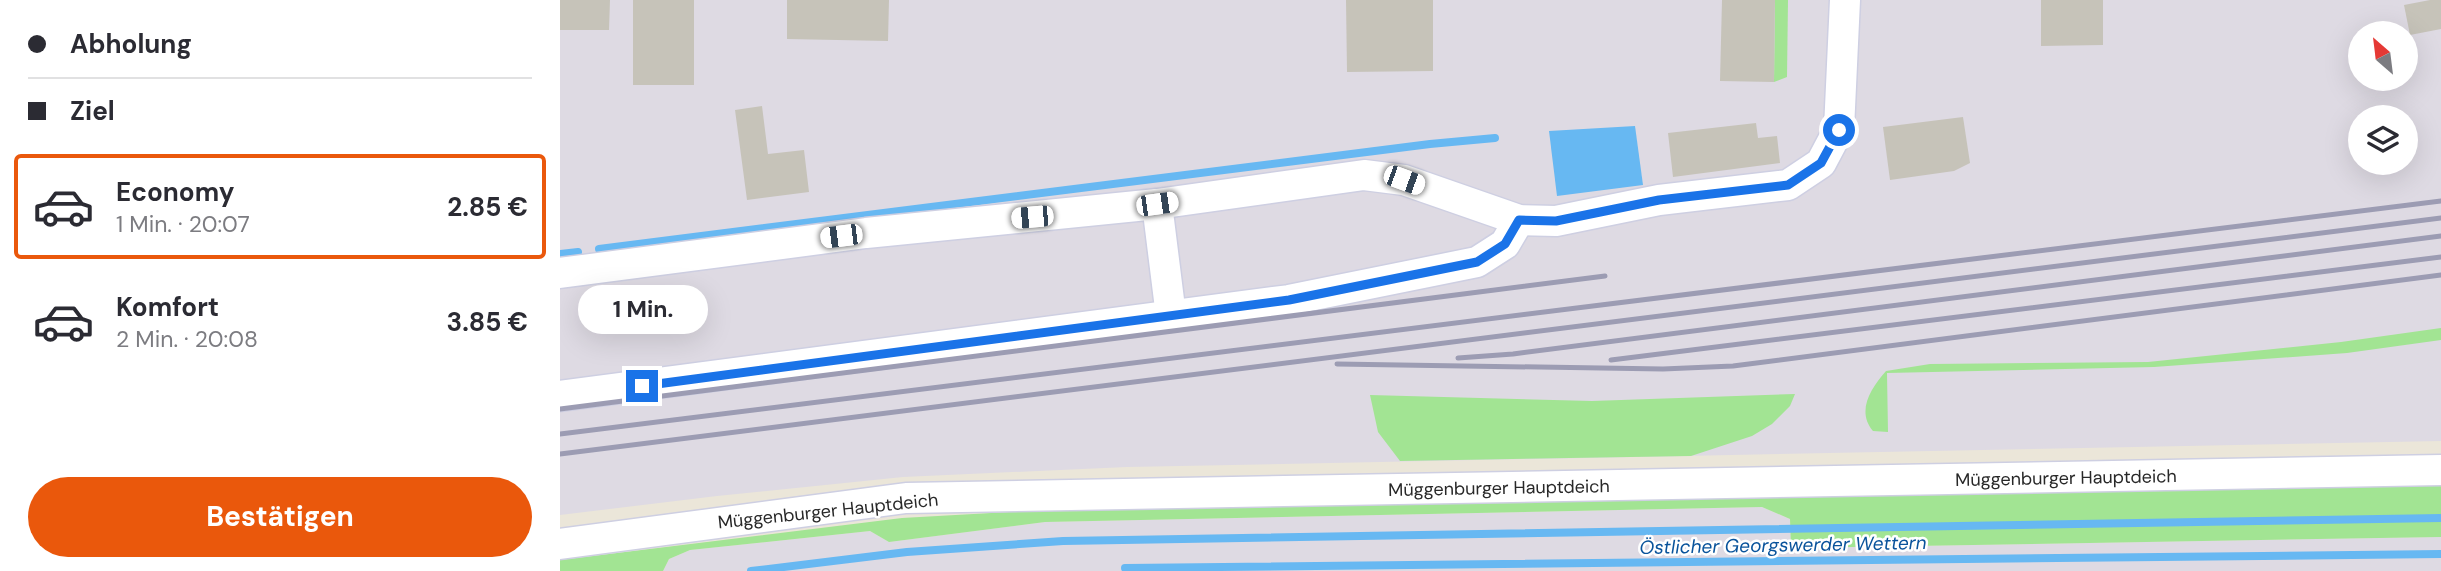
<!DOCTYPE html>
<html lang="de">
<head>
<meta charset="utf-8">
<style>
  body { margin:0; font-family:"DM Sans",sans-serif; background:#f7f7f7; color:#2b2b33; height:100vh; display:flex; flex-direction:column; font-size:26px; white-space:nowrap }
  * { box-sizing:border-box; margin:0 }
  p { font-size:23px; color:#7c7c81 }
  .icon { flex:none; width:38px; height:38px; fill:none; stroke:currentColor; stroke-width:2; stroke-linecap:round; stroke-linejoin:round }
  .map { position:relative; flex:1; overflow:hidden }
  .sheet { display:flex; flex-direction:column; background:#fff; width:560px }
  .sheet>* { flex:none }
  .banner { display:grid; align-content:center; height:154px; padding:0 28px; background:#fff }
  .needle { width:46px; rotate:332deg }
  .tools { position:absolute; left:1788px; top:21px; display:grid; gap:14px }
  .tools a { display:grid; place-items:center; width:70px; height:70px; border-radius:50%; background:#fff; box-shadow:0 7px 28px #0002; font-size:35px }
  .end { position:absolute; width:32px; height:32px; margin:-16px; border:9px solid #1a73e8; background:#fff; box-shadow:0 0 0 4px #fff }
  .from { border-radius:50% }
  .bubble { position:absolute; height:49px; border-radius:24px; background:#fff; box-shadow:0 7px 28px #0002; font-size:23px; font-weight:700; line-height:49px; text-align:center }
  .car { position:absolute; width:21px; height:42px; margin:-21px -10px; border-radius:9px; box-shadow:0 0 5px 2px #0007; background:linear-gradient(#fff 24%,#345 0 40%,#fff 0 76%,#345 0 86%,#fff 0) }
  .banner b { display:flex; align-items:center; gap:24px; height:66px; font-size:26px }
  .banner b+b { border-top:2px solid #e1e1e2 }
  .banner i { width:18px; height:18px; background:#2b2b33 }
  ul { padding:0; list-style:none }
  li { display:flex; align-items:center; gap:21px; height:105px; margin:0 14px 10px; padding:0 14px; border:4px solid transparent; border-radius:7px }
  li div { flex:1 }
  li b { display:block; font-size:26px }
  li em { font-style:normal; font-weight:700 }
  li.on { border-color:#ea580c }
  li>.icon { width:63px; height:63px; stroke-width:1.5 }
  .primary-button { display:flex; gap:14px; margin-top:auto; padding:14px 28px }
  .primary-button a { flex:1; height:80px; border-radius:42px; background:#ea580c; color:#fff; font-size:28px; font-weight:700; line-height:80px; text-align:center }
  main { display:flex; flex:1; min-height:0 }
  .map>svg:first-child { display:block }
</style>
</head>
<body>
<main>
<section class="sheet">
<div class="banner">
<b><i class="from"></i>Abholung</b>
<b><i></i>Ziel</b>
</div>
<ul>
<li class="on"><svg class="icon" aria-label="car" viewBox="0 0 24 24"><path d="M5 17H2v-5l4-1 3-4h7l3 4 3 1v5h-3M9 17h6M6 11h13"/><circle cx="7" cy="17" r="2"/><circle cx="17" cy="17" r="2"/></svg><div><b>Economy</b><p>1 Min. · 20:07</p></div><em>2.85 €</em></li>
<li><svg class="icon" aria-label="car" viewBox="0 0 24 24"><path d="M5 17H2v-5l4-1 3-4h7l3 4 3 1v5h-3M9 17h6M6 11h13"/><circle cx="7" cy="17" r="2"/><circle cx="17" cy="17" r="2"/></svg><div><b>Komfort</b><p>2 Min. · 20:08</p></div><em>3.85 €</em></li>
</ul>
<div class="primary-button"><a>Bestätigen</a></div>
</section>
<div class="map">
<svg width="1881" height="571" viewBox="0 0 1881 571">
  <rect width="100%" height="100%" fill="#ebe6d9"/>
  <g fill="#dedae3" fill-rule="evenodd">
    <path d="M 0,0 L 1881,0 L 1881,441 L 567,467 L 343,477 L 157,496 L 0,515 ZM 1801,33 L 1846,33 L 1846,79 L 1801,79 ZM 1801,117 L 1846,117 L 1846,163 L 1801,163 Z"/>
    <polygon points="1202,507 1230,519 1231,548 1881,537 1881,571 103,571 109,559 130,550 310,531 329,542 485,522"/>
  </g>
  <g fill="#a2e493">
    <polygon points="1215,0 1228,0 1227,77 1214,82"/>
    <path d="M 1881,328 L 1881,340 L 1787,353 L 1594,367 L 1327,373 L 1328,432 L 1313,431 C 1296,411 1311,388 1326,371 L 1370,364 L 1588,362 L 1781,342 Z"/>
    <polygon points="1235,394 1230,406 1212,424 1192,436 1131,456 840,461 818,432 810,395 1032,401"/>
    <polygon points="1881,484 1881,537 1231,548 1230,519 1202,507 485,522 329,542 310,531 130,550 109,559 103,571 0,571 0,560 342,518 484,510"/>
  </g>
  <polygon fill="#67b8f2" points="1075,126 1083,185 997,196 989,131"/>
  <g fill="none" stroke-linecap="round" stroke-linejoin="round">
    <g stroke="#67b8f2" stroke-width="8">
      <polyline points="39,249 870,144 935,138"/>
      <polyline points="0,254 18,252"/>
      <polyline points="565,568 1881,554"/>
      <polyline points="191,571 347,552 503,541 1881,518"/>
    </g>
  </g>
  <g fill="#c6c3b9">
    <polygon points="0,0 50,0 49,30 0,30"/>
    <rect x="73" y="0" width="61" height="85"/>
    <polygon points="227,0 329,0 328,41 227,39"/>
    <polygon points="786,0 873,0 873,71 787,72"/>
    <polygon points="1162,0 1215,0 1214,82 1160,81"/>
    <polygon points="1481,0 1543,0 1543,45 1481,46"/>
    <polygon points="1870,0 1881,0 1881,29 1850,35 1844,5"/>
    <polygon points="202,106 208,154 244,150 249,192 187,200 175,110"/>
    <polygon points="1403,117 1410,163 1394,171 1330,180 1323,127"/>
    <polygon points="1196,123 1198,138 1217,136 1220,163 1113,177 1108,133"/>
  </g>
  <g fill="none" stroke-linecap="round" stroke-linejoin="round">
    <defs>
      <g id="minor">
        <polyline points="597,204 611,316"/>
        <polyline points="0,273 306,233 597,204 804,175 844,180 959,220 996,221 1099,200 1228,185 1261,163 1279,129 1285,0"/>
        <polyline points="0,396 729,300 917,262 945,244 959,220"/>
        <polyline points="0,544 346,498 1881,470"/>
      </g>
    </defs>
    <use href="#minor" stroke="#cecfe2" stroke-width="33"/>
    <use href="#minor" stroke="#fff" stroke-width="30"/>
    <g stroke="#9c9cb3" stroke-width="5">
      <polyline points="898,358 953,354 1881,236"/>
      <polyline points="1051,360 1881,257"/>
      <polyline points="777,364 1103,369 1173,366 1881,275"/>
      <polyline points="0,409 1045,276"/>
      <polyline points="0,434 1881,201"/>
      <polyline points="0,454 1881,218"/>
    </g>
  </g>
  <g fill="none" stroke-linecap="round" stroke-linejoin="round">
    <polyline stroke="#1a73e8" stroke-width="9" points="82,386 729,300 917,262 945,244 959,220 996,221 1099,200 1228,185 1261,163 1279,130"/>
  </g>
  <g text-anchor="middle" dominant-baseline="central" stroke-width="5" stroke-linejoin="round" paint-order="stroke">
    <g font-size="18" fill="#282828" stroke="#fff">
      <text transform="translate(1506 478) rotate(-1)">Müggenburger Hauptdeich</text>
      <text transform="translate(939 488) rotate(-1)">Müggenburger Hauptdeich</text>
      <text transform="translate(268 511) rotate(-6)">Müggenburger Hauptdeich</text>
    </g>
    <g font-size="19" font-style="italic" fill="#09539b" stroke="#fff">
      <text transform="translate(1223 545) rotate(-1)">Östlicher Georgswerder Wettern</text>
    </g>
  </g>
</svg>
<div class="tools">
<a><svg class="needle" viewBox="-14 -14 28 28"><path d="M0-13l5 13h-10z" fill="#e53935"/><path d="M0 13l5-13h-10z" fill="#7c7c81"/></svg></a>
<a><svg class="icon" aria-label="layers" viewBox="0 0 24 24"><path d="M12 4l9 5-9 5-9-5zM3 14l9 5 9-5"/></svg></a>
</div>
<i class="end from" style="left:1279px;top:130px"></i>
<i class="end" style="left:82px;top:386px"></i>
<div class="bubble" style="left:18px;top:285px;width:130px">1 Min.</div>
<i class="car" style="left:844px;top:180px;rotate:110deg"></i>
<i class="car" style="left:597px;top:204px;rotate:82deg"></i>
<i class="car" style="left:472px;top:217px;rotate:265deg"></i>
<i class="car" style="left:281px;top:236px;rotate:263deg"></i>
</div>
</main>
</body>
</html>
